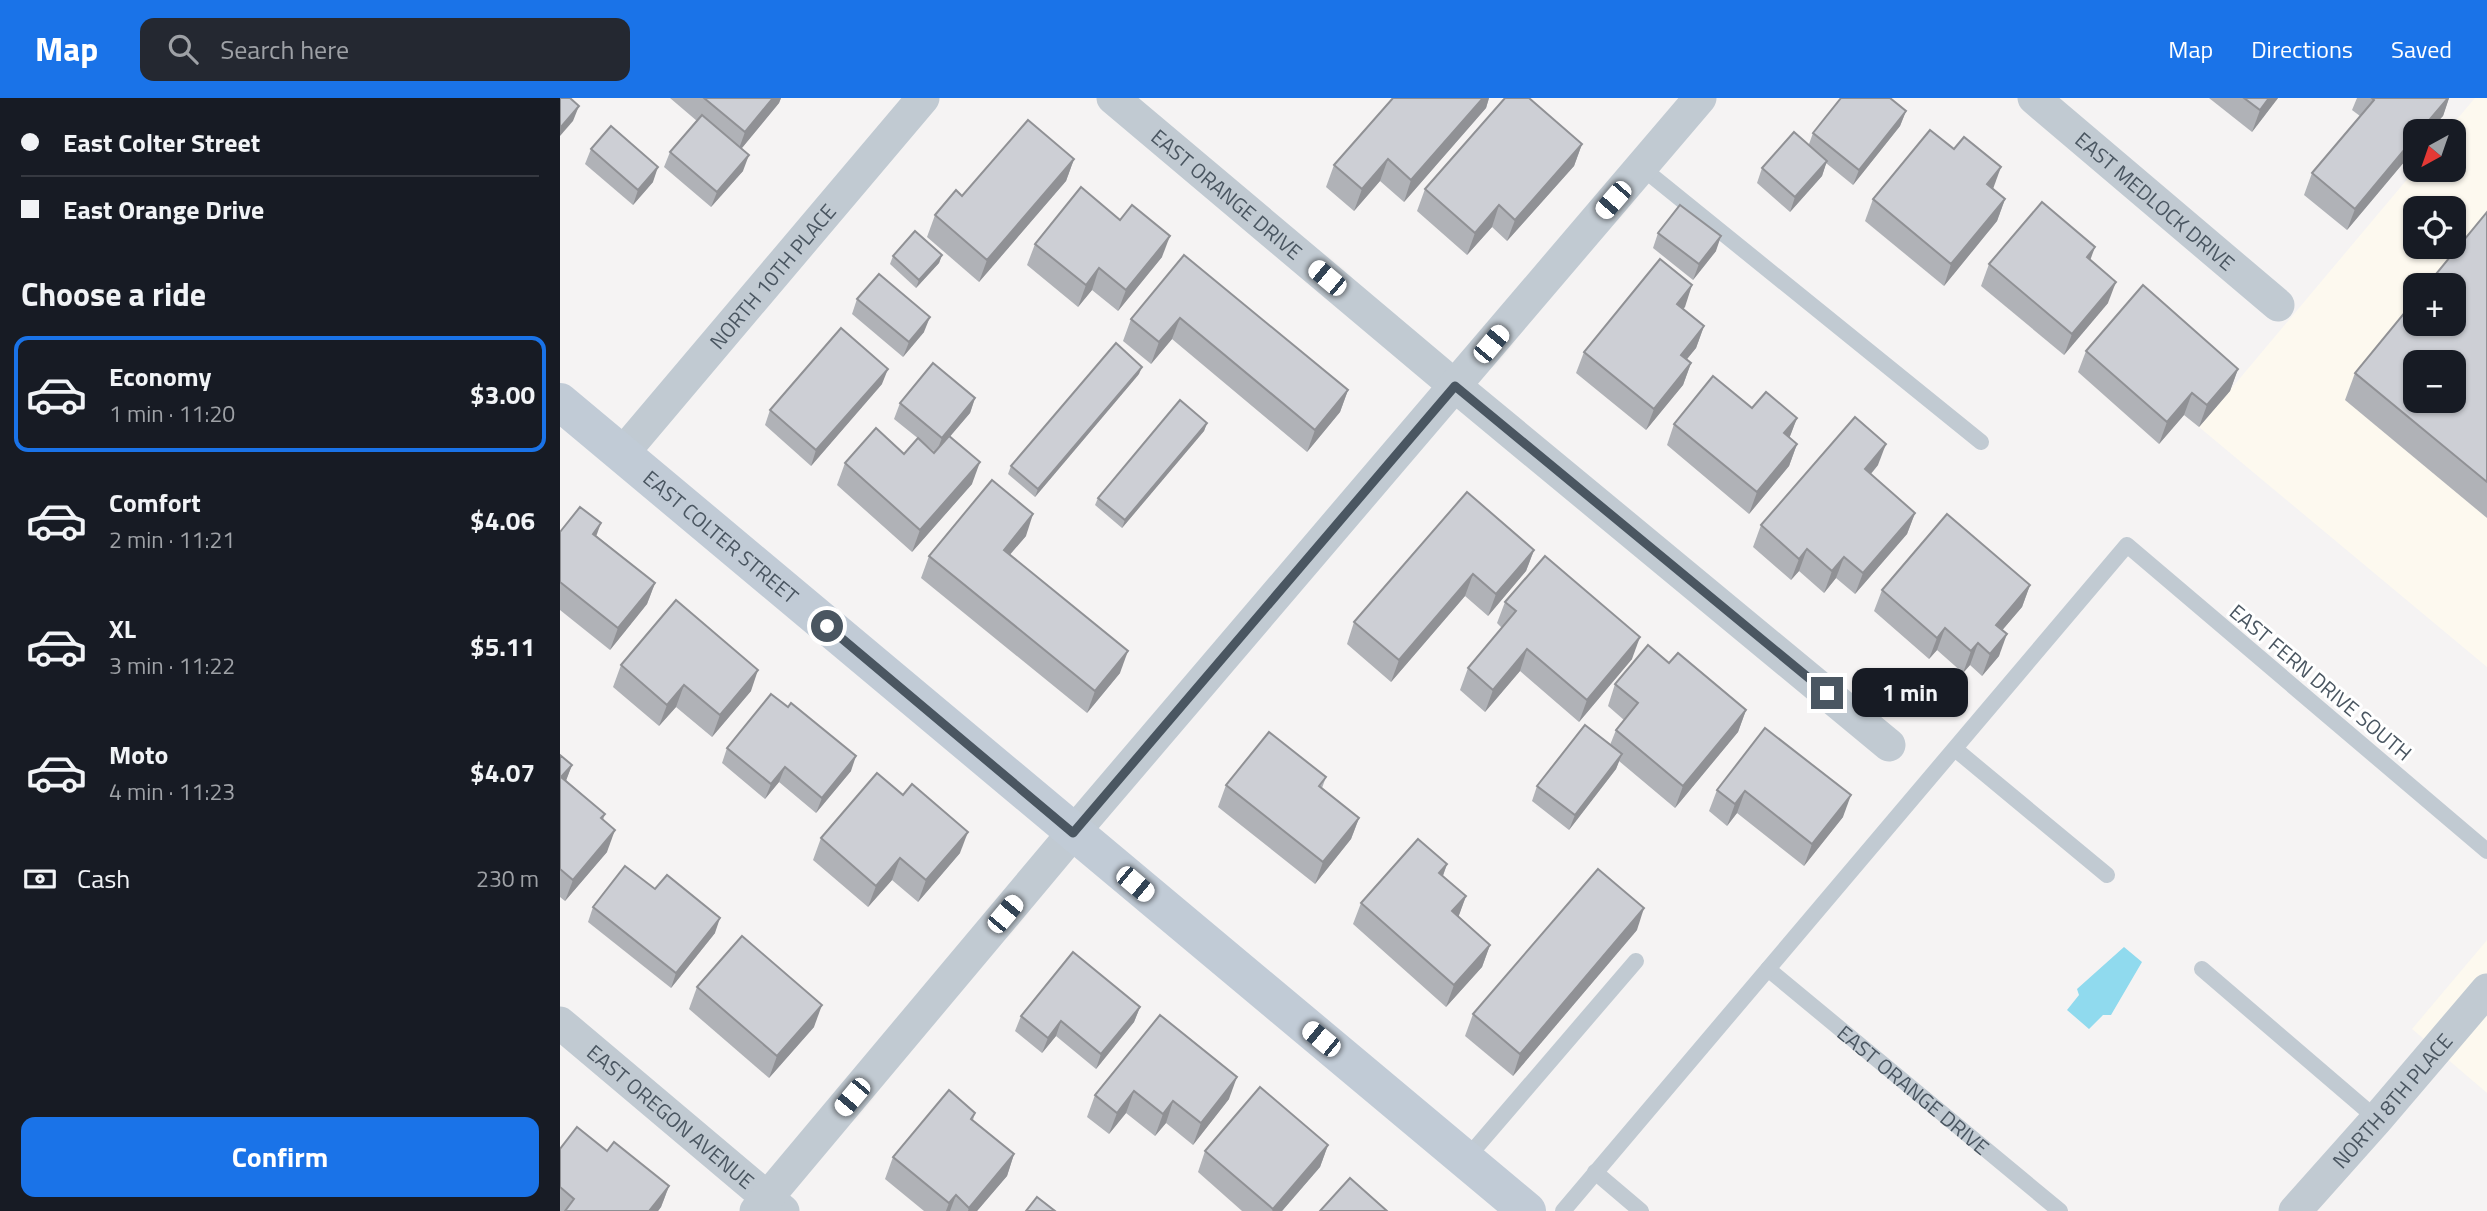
<!DOCTYPE html>
<html lang="en">
<head>
<meta charset="utf-8">
<style>
  body { margin:0; font-family:"Titillium Web",sans-serif; background:#242831; color:#f1f3f6; height:100vh; display:flex; flex-direction:column; font-size:26px; white-space:nowrap }
  * { box-sizing:border-box; margin:0 }
  p { font-size:23px; color:#9ea1a6 }
  .icon { flex:none; width:38px; height:38px; fill:none; stroke:currentColor; stroke-width:2; stroke-linecap:round; stroke-linejoin:round }
  .map { position:relative; flex:1; overflow:hidden }
  .side { display:flex; flex-direction:column; background:#171b24; width:560px }
  .side>* { flex:none }
  .top-card { display:grid; align-content:center; height:154px; padding:0 21px; background:#171b24 }
  .needle { width:46px; rotate:220deg }
  .buttons { position:absolute; left:1843px; top:21px; display:grid; gap:14px }
  .buttons a { display:grid; place-items:center; width:63px; height:63px; border-radius:14px; background:#171b24; box-shadow:0 2px 5px #0004; font-size:35px }
  .end { position:absolute; width:32px; height:32px; margin:-16px; border:9px solid #4a5661; background:#fff; box-shadow:0 0 0 4px #fff }
  .from { border-radius:50% }
  .bubble { position:absolute; height:49px; border-radius:14px; background:#171b24; box-shadow:0 2px 5px #0004; font-size:23px; font-weight:700; line-height:49px; text-align:center }
  .car { position:absolute; width:21px; height:42px; margin:-21px -10px; border-radius:9px; box-shadow:0 0 5px 2px #0007; background:linear-gradient(#fff 24%,#345 0 40%,#fff 0 76%,#345 0 86%,#fff 0) }
  .top-card b { display:flex; align-items:center; gap:24px; height:66px; font-size:26px }
  .top-card b+b { border-top:2px solid #363941 }
  .top-card i { width:18px; height:18px; background:#f1f3f6 }
  ul { padding:0; list-style:none }
  li { display:flex; align-items:center; gap:21px; height:116px; margin:0 14px 10px; padding:0 7px; border:4px solid transparent; border-radius:14px }
  li div { flex:1 }
  li b { display:block; font-size:26px }
  li em { font-style:normal; font-weight:700 }
  li.current { border-color:#1a73e8 }
  li>.icon { width:63px; height:63px; stroke-width:1.5 }
  h2 { padding:0 21px; font-size:32px; line-height:84px }
  .pay { display:flex; align-items:center; gap:18px; height:77px; padding:0 21px; font-size:26px }
  .pay p { margin-inline-start:auto }
  .button { display:flex; gap:14px; margin-top:auto; padding:14px 21px }
  .button a { flex:1; height:80px; border-radius:14px; background:#1a73e8; color:#fff; font-size:28px; font-weight:700; line-height:80px; text-align:center }
  header { display:flex; align-items:center; gap:42px; box-sizing:border-box; height:98px; padding:0 35px; background:#1a73e8; color:#fff }
  header strong { font-size:33px }
  nav { display:flex; gap:38px; margin-inline-start:auto; font-size:24px }
  .search { width:490px; height:63px; background:#242831; display:flex; align-items:center; gap:18px; box-sizing:border-box; padding:0 24px; border-radius:14px; color:#9ea1a6; font-size:26px }
  main { display:flex; flex:1; min-height:0 }
  .map>svg:first-child { display:block }
</style>
</head>
<body>
<header>
<strong>Map</strong>
<div class="search"><svg class="icon" aria-label="search" viewBox="0 0 24 24"><circle cx="10" cy="10" r="6"/><path d="M15 15l6 6"/></svg>Search here</div>
<nav><a>Map</a><a>Directions</a><a>Saved</a></nav>
</header>
<main>
<section class="side">
<div class="top-card">
<b><i class="from"></i>East Colter Street</b>
<b><i></i>East Orange Drive</b>
</div>
<h2>Choose a ride</h2>
<ul>
<li class="current"><svg class="icon" aria-label="car" viewBox="0 0 24 24"><path d="M5 17H2v-5l4-1 3-4h7l3 4 3 1v5h-3M9 17h6M6 11h13"/><circle cx="7" cy="17" r="2"/><circle cx="17" cy="17" r="2"/></svg><div><b>Economy</b><p>1 min · 11:20</p></div><em>$3.00</em></li>
<li><svg class="icon" aria-label="car" viewBox="0 0 24 24"><path d="M5 17H2v-5l4-1 3-4h7l3 4 3 1v5h-3M9 17h6M6 11h13"/><circle cx="7" cy="17" r="2"/><circle cx="17" cy="17" r="2"/></svg><div><b>Comfort</b><p>2 min · 11:21</p></div><em>$4.06</em></li>
<li><svg class="icon" aria-label="car" viewBox="0 0 24 24"><path d="M5 17H2v-5l4-1 3-4h7l3 4 3 1v5h-3M9 17h6M6 11h13"/><circle cx="7" cy="17" r="2"/><circle cx="17" cy="17" r="2"/></svg><div><b>XL</b><p>3 min · 11:22</p></div><em>$5.11</em></li>
<li><svg class="icon" aria-label="car" viewBox="0 0 24 24"><path d="M5 17H2v-5l4-1 3-4h7l3 4 3 1v5h-3M9 17h6M6 11h13"/><circle cx="7" cy="17" r="2"/><circle cx="17" cy="17" r="2"/></svg><div><b>Moto</b><p>4 min · 11:23</p></div><em>$4.07</em></li>
</ul>
<div class="pay"><svg class="icon" aria-label="cash" viewBox="0 0 24 24"><path d="M3 7h18v10H3z"/><circle cx="12" cy="12" r="2"/></svg>Cash<p>230 m</p></div>
<div class="button"><a>Confirm</a></div>
</section>
<div class="map">
<svg width="1927" height="1113" viewBox="0 0 1927 1113">
  <rect width="100%" height="100%" fill="#f5f3f3"/>
  <g fill="#fdf9ef" fill-rule="evenodd">
    <path d="M 1915,0 L 1927,0 L 1927,569 L 1639,329 L 1855,72 L 1894,72 L 1894,33 L 1887,33 ZM 1855,110 L 1894,110 L 1894,149 L 1855,149 ZM 1855,187 L 1894,187 L 1894,226 L 1855,226 ZM 1855,264 L 1894,264 L 1894,303 L 1855,303 Z"/>
    <polygon points="1927,842 1927,995 1852,931"/>
  </g>
  <polygon fill="#90daee" points="1564,849 1582,864 1551,917 1543,917 1529,931 1507,912 1519,897 1517,891"/>
  <g fill="none" stroke-linecap="round" stroke-linejoin="round">
    <g stroke="#c1cad2" stroke-width="16">
      <polyline points="1081,69 1421,344"/>
      <polyline points="1395,651 1547,777"/>
      <path id="s1" d="M 1208,871 L 1500,1113"/>
      <polyline points="1642,871 1817,1021"/>
      <polyline points="906,1061 1076,863"/>
      <polyline points="1035,1074 1081,1113"/>
      <polyline points="1003,1113 1567,447 1927,753"/>
    </g>
    <g stroke="#c1cad2" stroke-width="33">
      <path id="s2" d="M 553,0 L 895,288 L 1329,647"/>
      <path id="s3" d="M 1474,0 L 1718,207"/>
      <path id="s4" d="M 62,356 L 363,0"/>
      <path id="s5" d="M 0,925 L 223,1113"/>
      <polyline points="196,1113 513,735 1140,0"/>
      <path id="s6" d="M 1735,1113 L 1817,1021 L 1927,892"/>
    </g>
    <path stroke="#c1cbd6" stroke-width="38" id="s7" d="M 0,304 L 967,1113"/>
  </g>
  <g fill="#b0b2b7">
    <polygon points="110,0 221,0 219,5 181,51 183,73 151,109 104,69 110,54 137,23"/>
    <polygon points="833,0 929,0 926,10 844,104 820,83 794,113 766,89 774,67"/>
    <polygon points="1649,0 1718,0 1692,34"/>
    <polygon points="1797,0 1889,0 1883,18 1855,33 1855,51 1787,132 1744,97 1752,75 1800,18 1792,12"/>
    <polygon points="1346,13 1340,28 1293,87 1266,65 1262,78 1230,114 1197,85 1202,70 1249,46 1253,35"/>
    <polygon points="1022,46 1014,68 947,143 932,129 907,157 857,113 865,91"/>
    <polygon points="31,51 93,84 73,107 25,66"/>
    <polygon points="514,61 506,83 419,184 367,139 375,117 402,98"/>
    <polygon points="1433,91 1445,101 1437,123 1384,188 1305,123 1313,101"/>
    <polygon points="1927,114 1927,420 1785,302 1795,275"/>
    <polygon points="1098,135 1156,153 1133,182 1093,150"/>
    <polygon points="475,146 602,159 558,213 532,192 518,209 467,167"/>
    <polygon points="382,157 379,165 356,190 330,166 333,158"/>
    <polygon points="624,157 788,292 780,314 747,354 612,241 591,266 563,243 571,221"/>
    <polygon points="1530,162 1548,205 1504,257 1421,188 1429,166"/>
    <polygon points="1132,187 1123,211 1144,228 1136,250 1127,261 1131,265 1123,287 1086,332 1016,275 1024,254"/>
    <polygon points="297,201 364,234 343,259 292,216"/>
    <polygon points="1526,253 1678,271 1670,293 1639,329 1624,317 1599,346 1518,274"/>
    <polygon points="579,276 475,399 448,376 451,368"/>
    <polygon points="322,286 251,368 205,327 210,312"/>
    <polygon points="415,300 410,315 390,338 412,386 352,454 277,387 285,365 344,356 374,355 375,354 334,321 340,305"/>
    <polygon points="1192,310 1237,320 1229,340 1237,346 1229,368 1189,416 1107,347 1114,326"/>
    <polygon points="647,325 644,333 562,430 535,407 538,400"/>
    <polygon points="1318,367 1311,376 1355,415 1347,436 1295,496 1276,480 1264,495 1239,473 1231,482 1193,449 1201,427"/>
    <polygon points="0,434 37,438 95,485 87,506 50,552 0,512"/>
    <polygon points="466,438 450,456 560,575 527,615 361,480 369,458"/>
    <polygon points="974,452 966,473 928,518 905,498 831,584 787,546 794,524"/>
    <polygon points="1470,487 1462,509 1442,532 1439,558 1422,578 1410,567 1403,575 1377,552 1369,561 1314,513 1322,492"/>
    <polygon points="945,504 1072,561 1019,624 960,573 925,614 900,592 908,570 942,530 937,525"/>
    <polygon points="1109,565 1186,612 1178,634 1115,710 1059,663 1056,671 1009,732 972,703 977,688 1050,647 1056,632 1064,622 1048,608 1055,586"/>
    <polygon points="61,567 191,593 152,639 116,609 99,628 53,589"/>
    <polygon points="1205,630 1283,719 1244,768 1177,715 1167,728 1149,713 1157,692"/>
    <polygon points="167,650 291,673 256,715 219,684 205,701 162,665"/>
    <polygon points="0,657 12,667 6,682 45,716 43,722 47,754 5,803 0,799"/>
    <polygon points="766,679 762,690 799,720 791,741 755,786 658,709 666,687"/>
    <polygon points="261,740 400,755 358,804 332,782 308,809 253,762"/>
    <polygon points="887,766 883,778 906,798 898,819 930,847 922,869 886,909 793,826 801,805"/>
    <polygon points="95,791 155,835 111,890 28,824 33,809"/>
    <polygon points="1077,832 953,978 905,938 913,916"/>
    <polygon points="137,889 254,929 209,980 129,911"/>
    <polygon points="580,909 574,924 536,971 496,938 482,955 455,933 461,918"/>
    <polygon points="600,917 669,1001 633,1047 606,1025 595,1038 566,1015 549,1036 527,1019 535,997"/>
    <polygon points="415,1015 413,1022 454,1056 447,1078 417,1113 364,1113 325,1081 333,1059"/>
    <polygon points="768,1047 760,1069 722,1113 682,1113 638,1074 645,1053"/>
    <polygon points="0,1051 47,1053 109,1088 101,1109 98,1113 0,1113"/>
  </g>
  <g fill="#909195">
    <polygon points="213,0 221,0 219,5 177,56 185,34"/>
    <polygon points="923,0 929,0 926,10 844,104 851,82"/>
    <polygon points="1709,0 1718,0 1692,34 1700,12"/>
    <polygon points="1888,0 1889,0 1883,18 1870,33 1860,33"/>
    <polygon points="19,8 13,23 0,38 0,30"/>
    <polygon points="1346,13 1340,28 1293,87 1299,72"/>
    <polygon points="1855,39 1855,51 1787,132 1795,111"/>
    <polygon points="1022,46 1014,68 947,143 955,122"/>
    <polygon points="189,57 183,73 151,109 157,94"/>
    <polygon points="514,61 506,83 419,184 427,162"/>
    <polygon points="828,61 820,83 794,113 802,91"/>
    <polygon points="1267,63 1262,78 1230,114 1235,99"/>
    <polygon points="98,69 93,84 73,107 78,92"/>
    <polygon points="1441,69 1433,91 1427,86"/>
    <polygon points="1445,101 1437,123 1384,188 1391,166"/>
    <polygon points="939,107 932,129 907,157 915,135"/>
    <polygon points="610,138 602,159 558,213 566,192"/>
    <polygon points="1161,138 1156,153 1133,182 1139,166"/>
    <polygon points="1535,149 1527,171 1527,159"/>
    <polygon points="382,157 379,165 356,190 359,182"/>
    <polygon points="539,170 532,192 518,209 526,187"/>
    <polygon points="1556,184 1548,205 1504,257 1512,236"/>
    <polygon points="1132,187 1125,209 1109,227 1117,206"/>
    <polygon points="370,219 364,234 343,259 349,244"/>
    <polygon points="620,220 612,241 591,266 599,244"/>
    <polygon points="1144,228 1136,250 1113,278 1121,257"/>
    <polygon points="1131,265 1123,287 1086,332 1094,311"/>
    <polygon points="582,269 579,276 475,399 478,391"/>
    <polygon points="328,271 322,286 251,368 256,352"/>
    <polygon points="1678,271 1670,293 1639,329 1647,307"/>
    <polygon points="788,292 780,314 747,354 755,332"/>
    <polygon points="1632,295 1624,317 1599,346 1607,324"/>
    <polygon points="415,300 410,315 376,355 382,340"/>
    <polygon points="1237,320 1229,341 1224,335"/>
    <polygon points="647,325 644,333 562,430 565,422"/>
    <polygon points="1237,346 1229,368 1189,416 1197,394"/>
    <polygon points="1326,346 1318,367 1297,392 1305,371"/>
    <polygon points="420,364 412,386 352,454 360,432"/>
    <polygon points="1355,415 1347,436 1295,496 1303,475"/>
    <polygon points="473,416 466,438 436,473 444,452"/>
    <polygon points="41,425 33,447 33,436"/>
    <polygon points="1247,451 1239,473 1231,482 1239,461"/>
    <polygon points="974,452 966,473 928,518 936,496"/>
    <polygon points="1284,459 1276,480 1264,495 1272,473"/>
    <polygon points="913,476 905,498 831,584 839,562"/>
    <polygon points="95,485 87,506 50,552 58,530"/>
    <polygon points="1470,487 1462,509 1428,549 1436,527"/>
    <polygon points="1385,530 1377,552 1369,561 1377,540"/>
    <polygon points="1447,536 1439,558 1422,578 1430,556"/>
    <polygon points="1080,539 1072,561 1019,624 1027,602"/>
    <polygon points="1418,545 1410,567 1403,575 1411,553"/>
    <polygon points="967,551 960,573 925,614 933,592"/>
    <polygon points="568,553 560,575 527,615 535,593"/>
    <polygon points="198,572 191,593 152,639 160,617"/>
    <polygon points="124,587 116,609 99,628 107,607"/>
    <polygon points="1186,612 1178,634 1115,710 1123,688"/>
    <polygon points="1062,656 1056,671 1009,732 1015,717"/>
    <polygon points="296,658 291,673 256,715 262,700"/>
    <polygon points="12,667 4,688 1,679"/>
    <polygon points="225,669 219,684 205,701 211,686"/>
    <polygon points="1185,693 1177,715 1167,728 1175,706"/>
    <polygon points="1291,697 1283,719 1244,768 1252,746"/>
    <polygon points="799,720 791,741 755,786 763,764"/>
    <polygon points="55,732 47,754 5,803 13,782"/>
    <polygon points="408,734 400,755 358,804 366,782"/>
    <polygon points="340,760 332,782 308,809 316,788"/>
    <polygon points="887,766 879,788 879,775"/>
    <polygon points="906,798 898,820 892,813"/>
    <polygon points="1084,810 1077,832 953,978 960,956"/>
    <polygon points="160,820 155,835 111,890 116,875"/>
    <polygon points="930,847 922,869 886,909 894,887"/>
    <polygon points="262,907 254,929 209,980 217,958"/>
    <polygon points="580,909 574,924 536,971 541,956"/>
    <polygon points="501,923 496,938 482,955 488,940"/>
    <polygon points="677,979 669,1001 633,1047 641,1025"/>
    <polygon points="574,993 566,1015 549,1036 557,1015"/>
    <polygon points="613,1003 606,1025 595,1038 603,1016"/>
    <polygon points="768,1047 760,1069 722,1113 712,1113"/>
    <polygon points="454,1056 447,1078 417,1113 408,1113 409,1110"/>
    <polygon points="109,1088 101,1109 98,1113 89,1113"/>
    <polygon points="396,1097 390,1113 386,1113 389,1105"/>
  </g>
  <g fill="#cdcfd5" stroke="#909195" stroke-width="2" fill-rule="evenodd">
    <polygon points="0,0 10,0 19,8 0,30"/>
    <polygon points="144,0 213,0 185,34"/>
    <polygon points="833,0 923,0 851,82 828,61 802,91 774,67"/>
    <polygon points="945,0 969,0 1022,46 955,122 939,107 915,135 865,91"/>
    <polygon points="1281,0 1330,0 1346,13 1299,72 1253,35"/>
    <polygon points="1684,0 1709,0 1700,12"/>
    <polygon points="1812,0 1888,0 1860,33 1855,33 1855,39 1795,111 1752,75 1814,2"/>
    <polygon points="142,17 189,57 157,94 110,54"/>
    <polygon points="468,22 514,61 427,162 375,117 396,92 402,98"/>
    <polygon points="51,28 98,69 78,92 31,51"/>
    <polygon points="1370,32 1394,51 1404,39 1441,69 1427,86 1445,101 1391,166 1313,101"/>
    <polygon points="1234,34 1267,63 1235,99 1202,70"/>
    <polygon points="521,89 560,122 572,107 610,138 566,192 539,170 526,187 475,146"/>
    <polygon points="1482,104 1535,149 1527,159 1556,184 1512,236 1429,166"/>
    <polygon points="1120,107 1161,138 1139,166 1098,135"/>
    <path d="M 1927,114 L 1927,384 L 1795,275 L 1855,202 L 1855,226 L 1894,226 L 1894,187 L 1867,187 ZM 1855,264 L 1894,264 L 1894,303 L 1855,303 Z"/>
    <polygon points="355,133 382,157 359,182 333,158"/>
    <polygon points="624,157 788,292 755,332 620,220 599,244 571,221"/>
    <polygon points="1100,161 1132,187 1117,206 1144,228 1121,257 1131,265 1094,311 1024,254"/>
    <polygon points="319,176 370,219 349,244 297,201"/>
    <polygon points="1583,187 1678,271 1647,307 1632,295 1607,324 1526,253"/>
    <polygon points="281,230 328,271 256,352 210,312"/>
    <polygon points="556,245 582,269 478,391 451,368"/>
    <polygon points="373,265 415,300 382,340 340,305"/>
    <polygon points="1153,278 1192,310 1206,294 1237,320 1224,335 1237,346 1197,394 1114,326"/>
    <polygon points="620,302 647,325 565,422 538,400"/>
    <polygon points="1295,319 1326,346 1305,371 1355,415 1303,475 1284,459 1272,473 1247,451 1239,461 1201,427"/>
    <polygon points="316,330 344,356 358,340 374,355 389,338 420,364 360,432 285,365"/>
    <polygon points="432,382 473,416 444,452 568,553 535,593 369,458"/>
    <polygon points="907,394 974,452 936,496 913,476 839,562 794,524"/>
    <polygon points="20,409 41,425 33,436 95,485 58,530 0,484 0,434"/>
    <polygon points="1387,416 1470,487 1436,527 1447,536 1430,556 1418,545 1411,553 1385,530 1377,540 1322,492"/>
    <polygon points="985,458 1080,539 1027,602 967,551 933,592 908,570 956,513 945,504"/>
    <polygon points="116,502 198,572 160,617 124,587 107,607 61,567"/>
    <polygon points="1088,547 1109,565 1118,555 1186,612 1123,688 1056,632 1078,605 1055,586"/>
    <polygon points="211,596 228,609 231,605 296,658 262,700 225,669 211,686 167,650"/>
    <polygon points="1025,627 1062,656 1015,717 977,688"/>
    <polygon points="1205,630 1291,697 1252,746 1185,693 1175,706 1157,692"/>
    <polygon points="709,634 766,679 759,688 799,720 763,764 666,687"/>
    <polygon points="0,657 12,667 1,679 45,716 41,720 55,732 13,782 0,771"/>
    <polygon points="317,675 343,697 352,686 408,734 366,782 340,760 316,788 261,740"/>
    <polygon points="858,741 887,766 879,775 906,798 892,813 930,847 894,887 801,805"/>
    <polygon points="65,768 95,791 107,777 160,820 116,875 33,809"/>
    <polygon points="1038,771 1084,810 960,956 913,916"/>
    <polygon points="182,838 262,907 217,958 137,889"/>
    <polygon points="513,854 580,909 541,956 501,923 488,940 461,918"/>
    <polygon points="600,917 677,979 641,1025 613,1003 603,1016 574,993 557,1015 535,997"/>
    <polygon points="700,989 768,1047 713,1111 645,1053"/>
    <polygon points="389,992 415,1015 411,1021 454,1056 409,1110 396,1097 389,1105 333,1059"/>
    <polygon points="17,1029 47,1053 54,1044 109,1088 89,1113 5,1113 14,1101 0,1089 0,1051"/>
    <polygon points="790,1080 827,1113 760,1113"/>
    <polygon points="477,1099 495,1113 466,1113"/>
  </g>
  <g fill="none" stroke-linecap="round" stroke-linejoin="round">
    <polyline stroke="#4a5661" stroke-width="9" points="267,528 513,735 895,288 1267,595"/>
  </g>
  <g text-anchor="middle" dominant-baseline="central" stroke-width="6" stroke-linejoin="round" paint-order="stroke">
    <g font-size="21" fill="#4a5661" stroke="#fff">
      <text stroke="none"><textPath href="#s2" startOffset="149">EAST ORANGE DRIVE</textPath></text>
      <text stroke="none"><textPath href="#s3" startOffset="159">EAST MEDLOCK DRIVE</textPath></text>
      <text stroke="none"><textPath href="#s4" startOffset="233">NORTH 10TH PLACE</textPath></text>
      <text stroke="none"><textPath href="#s7" startOffset="210">EAST COLTER STREET</textPath></text>
      <text transform="translate(1761 584) rotate(40)">EAST FERN DRIVE SOUTH</text>
      <text stroke="none"><textPath href="#s1" startOffset="189">EAST ORANGE DRIVE</textPath></text>
      <text stroke="none"><textPath href="#s6" startOffset="147">NORTH 8TH PLACE</textPath></text>
      <text stroke="none"><textPath href="#s5" startOffset="145">EAST OREGON AVENUE</textPath></text>
    </g>
  </g>
</svg>
<div class="buttons">
<a><svg class="needle" viewBox="-14 -14 28 28"><path d="M0-13l5 13h-10z" fill="#e53935"/><path d="M0 13l5-13h-10z" fill="#9ea1a6"/></svg></a>
<a><svg class="icon" aria-label="locate" viewBox="0 0 24 24"><circle cx="12" cy="12" r="6"/><path d="M12 2v4M12 18v4M2 12h4M18 12h4"/></svg></a>
<a>+</a>
<a>−</a>
</div>
<i class="end from" style="left:267px;top:528px"></i>
<i class="end" style="left:1267px;top:595px"></i>
<div class="bubble" style="left:1292px;top:570px;width:116px">1 min</div>
<i class="car" style="left:1053px;top:102px;rotate:221deg"></i>
<i class="car" style="left:767px;top:180px;rotate:310deg"></i>
<i class="car" style="left:931px;top:246px;rotate:40deg"></i>
<i class="car" style="left:575px;top:786px;rotate:130deg"></i>
<i class="car" style="left:445px;top:816px;rotate:40deg"></i>
<i class="car" style="left:761px;top:941px;rotate:309deg"></i>
<i class="car" style="left:292px;top:999px;rotate:220deg"></i>
</div>
</main>
</body>
</html>
